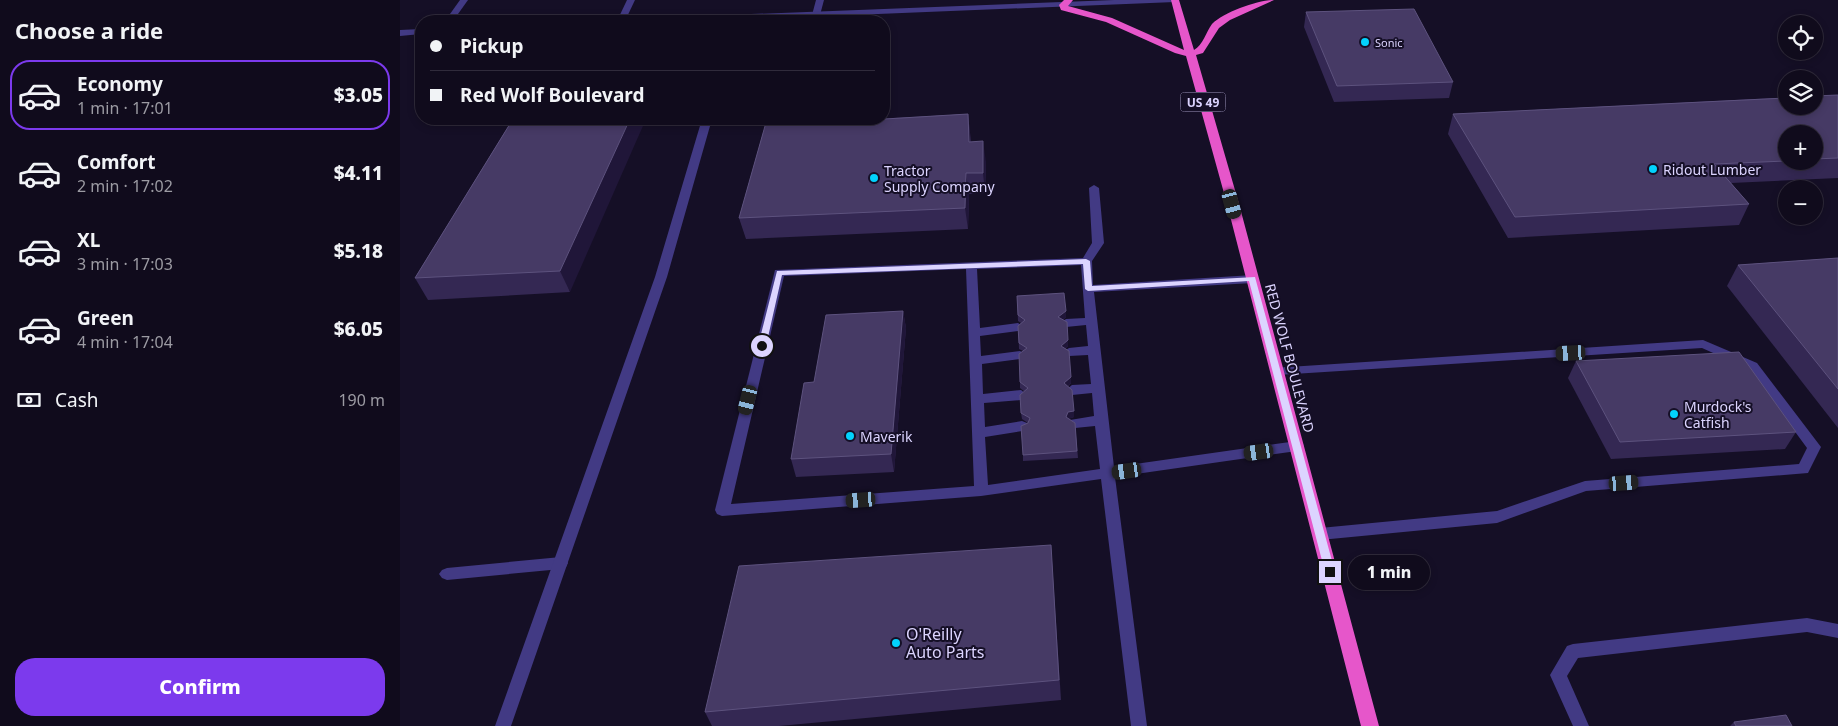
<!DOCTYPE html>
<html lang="en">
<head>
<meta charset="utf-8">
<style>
  body { margin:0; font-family:"Noto Sans",sans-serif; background:#1e1929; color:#f1f3f6; height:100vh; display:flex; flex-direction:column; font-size:19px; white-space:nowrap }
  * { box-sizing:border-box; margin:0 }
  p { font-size:16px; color:#9c9ba3 }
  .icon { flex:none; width:28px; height:28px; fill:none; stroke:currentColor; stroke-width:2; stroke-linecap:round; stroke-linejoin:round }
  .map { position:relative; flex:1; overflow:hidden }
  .sheet { display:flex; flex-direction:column; background:#100b1c; width:400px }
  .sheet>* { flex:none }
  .banner { position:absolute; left:15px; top:15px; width:475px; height:110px; border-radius:20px; box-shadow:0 2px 8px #0003,0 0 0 1px #302b3b; display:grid; align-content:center; height:110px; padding:0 15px; background:#100b1c }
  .fabs { position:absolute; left:1378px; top:15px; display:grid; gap:10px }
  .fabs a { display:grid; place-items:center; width:45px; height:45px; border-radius:50%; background:#100b1c; box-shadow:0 2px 8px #0003,0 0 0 1px #302b3b; font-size:25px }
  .end { position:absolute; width:22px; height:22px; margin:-11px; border:6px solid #dcd4ff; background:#111; box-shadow:0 0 0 2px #111 }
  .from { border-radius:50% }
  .bubble { position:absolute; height:35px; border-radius:18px; background:#100b1c; box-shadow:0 2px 8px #0003,0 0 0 1px #302b3b; font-size:16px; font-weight:800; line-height:35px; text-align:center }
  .car { position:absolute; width:15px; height:30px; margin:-15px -8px; border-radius:6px; box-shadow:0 0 4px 1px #0007; background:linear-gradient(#222 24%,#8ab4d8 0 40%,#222 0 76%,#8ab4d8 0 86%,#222 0) }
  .banner b { display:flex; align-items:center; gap:18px; height:48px; font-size:19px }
  .banner b+b { border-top:1px solid #302b3b }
  .banner i { width:12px; height:12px; background:#f1f3f6 }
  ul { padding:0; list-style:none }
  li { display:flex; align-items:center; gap:15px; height:70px; margin:0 10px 8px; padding:0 5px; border:2px solid transparent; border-radius:20px }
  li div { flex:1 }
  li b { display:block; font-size:19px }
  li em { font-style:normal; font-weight:800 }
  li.selected { border-color:#7c3aed }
  li>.icon { width:45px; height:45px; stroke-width:1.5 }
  h2 { padding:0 15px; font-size:22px; line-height:60px }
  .pay { display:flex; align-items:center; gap:12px; height:55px; padding:0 15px; font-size:19px }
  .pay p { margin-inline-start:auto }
  .cta { display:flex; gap:10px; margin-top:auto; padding:10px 15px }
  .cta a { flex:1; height:58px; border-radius:20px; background:#7c3aed; color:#fff; font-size:20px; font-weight:800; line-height:58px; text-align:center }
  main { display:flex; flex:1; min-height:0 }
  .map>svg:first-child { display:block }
</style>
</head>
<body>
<main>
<section class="sheet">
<h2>Choose a ride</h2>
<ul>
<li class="selected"><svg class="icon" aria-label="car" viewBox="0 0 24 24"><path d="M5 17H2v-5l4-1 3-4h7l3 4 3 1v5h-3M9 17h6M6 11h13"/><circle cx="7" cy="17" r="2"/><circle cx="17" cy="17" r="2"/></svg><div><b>Economy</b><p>1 min · 17:01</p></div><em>$3.05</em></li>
<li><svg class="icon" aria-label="car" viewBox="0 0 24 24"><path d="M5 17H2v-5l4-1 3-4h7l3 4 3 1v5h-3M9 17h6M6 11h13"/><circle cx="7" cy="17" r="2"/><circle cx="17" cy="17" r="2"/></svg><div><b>Comfort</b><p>2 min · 17:02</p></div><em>$4.11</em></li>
<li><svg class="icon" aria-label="car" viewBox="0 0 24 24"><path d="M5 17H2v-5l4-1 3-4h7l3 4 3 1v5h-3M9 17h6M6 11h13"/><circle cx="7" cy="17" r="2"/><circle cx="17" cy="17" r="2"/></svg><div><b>XL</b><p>3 min · 17:03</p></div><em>$5.18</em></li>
<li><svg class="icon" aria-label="car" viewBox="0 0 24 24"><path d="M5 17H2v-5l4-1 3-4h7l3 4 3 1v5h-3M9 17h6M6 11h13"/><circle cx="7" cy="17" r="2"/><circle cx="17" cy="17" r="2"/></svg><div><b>Green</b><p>4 min · 17:04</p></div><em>$6.05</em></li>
</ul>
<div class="pay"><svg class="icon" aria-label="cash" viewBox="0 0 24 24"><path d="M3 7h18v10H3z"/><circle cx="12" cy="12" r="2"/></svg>Cash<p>190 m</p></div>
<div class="cta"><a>Confirm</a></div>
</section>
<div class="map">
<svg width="1438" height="726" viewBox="0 0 1438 726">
  <rect width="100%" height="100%" fill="#150f26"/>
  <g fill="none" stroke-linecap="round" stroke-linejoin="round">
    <g fill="#423a84" fill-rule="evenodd">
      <polygon points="60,0 68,0 53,21 45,21"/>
      <polygon points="227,0 235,0 225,21 217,21"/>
      <polygon points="416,0 424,0 420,15 416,17 412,15"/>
      <path d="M 694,185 L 699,188 L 704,243 L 692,261 L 693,285 L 853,275 L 859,279 L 853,283 L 694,292 L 714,467 L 897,441 L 902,442 L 904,446 L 902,450 L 897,451 L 715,477 L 747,726 L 731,726 L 701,479 L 581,496 L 322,516 L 317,514 L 315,510 L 375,270 L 683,258 L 692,243 L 689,188 ZM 681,265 L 685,318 L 666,319 L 660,323 L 666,327 L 686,325 L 688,346 L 669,348 L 663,352 L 669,356 L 688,355 L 691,384 L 672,385 L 666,390 L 672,395 L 692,393 L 694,416 L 670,420 L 668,423 L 670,426 L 675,428 L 695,426 L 700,469 L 588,485 L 585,437 L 622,431 L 627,429 L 629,426 L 627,423 L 622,421 L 585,427 L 584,403 L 621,400 L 627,395 L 621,390 L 583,394 L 582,364 L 620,359 L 626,355 L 620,351 L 581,356 L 580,336 L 618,331 L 624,327 L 618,323 L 580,328 L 577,269 ZM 566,269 L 574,486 L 331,504 L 384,276 Z"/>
      <polygon points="1303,340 1357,363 1421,447 1408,473 1186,491 1097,523 920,540 915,538 913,534 915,530 920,528 1097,511 1185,481 1399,464 1407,448 1349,369 1302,348 877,375 873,374 871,371 873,368"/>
      <polygon points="161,557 166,559 168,563 166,567 161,569 47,580 42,578 39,574 42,570 47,568"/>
      <polygon points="1407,618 1438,624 1438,638 1407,632 1178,658 1167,676 1189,726 1173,726 1150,675 1167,646 1173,644"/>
    </g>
    <polygon fill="#423a84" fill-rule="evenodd" points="302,119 312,119 267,277 111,726 95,726 255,277"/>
    <g fill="#423a84" fill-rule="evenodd">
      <polygon points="714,0 779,0 775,2 305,21 245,21 249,18"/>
      <polygon points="21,29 21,34 0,36 0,30"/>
    </g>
    <path fill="#e656ca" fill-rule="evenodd" d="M 664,0 L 673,0 L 668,6 L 712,18 L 784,50 L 771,0 L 779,0 L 794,50 C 803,45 806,32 812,24 C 824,12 858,0 874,0 L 830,20 L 819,28 L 803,53 L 796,55 L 839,204 L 979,726 L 961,726 L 827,204 L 786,56 L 775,53 L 706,22 L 661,10 L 659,5 Z"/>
  </g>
  <g fill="#342853" fill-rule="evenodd">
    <polygon points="906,12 1053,82 1049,98 934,102 904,27"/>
    <path d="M 1438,95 L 1438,178 L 1331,183 L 1349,204 L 1339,225 L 1108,238 L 1048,134 L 1053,114 ZM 1386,134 L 1414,134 L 1414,161 L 1386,161 Z"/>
    <polygon points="568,114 571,142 586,162 585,193 569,194 568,229 346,239 339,218 367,119 474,119"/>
    <polygon points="113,119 170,292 28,300 15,278"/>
    <polygon points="1438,258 1438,428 1327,286 1338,265"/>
    <polygon points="617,296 666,317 663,320 668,346 665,349 671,383 668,387 674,417 668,419 675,423 678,458 623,461 623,455 628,423 622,419 621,413 625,392 620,388 620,382 623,351 619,349 618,326 621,323 618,321"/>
    <polygon points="503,311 506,328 494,472 396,477 391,459 414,382"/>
    <polygon points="1176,361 1396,432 1385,449 1211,459 1168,378"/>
    <polygon points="651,545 661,700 379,726 312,726 305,712"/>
    <polygon points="1334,722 1392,726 1330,726"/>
  </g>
  <g fill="#201639">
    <polygon points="568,114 570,134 571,162 569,142"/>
    <polygon points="230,119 246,119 170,292 160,271"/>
    <polygon points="583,141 586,162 585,193 583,173"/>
    <polygon points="566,173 569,194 568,229 565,208"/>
    <polygon points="503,311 506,328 494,472 491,454"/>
    <polygon points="666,311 666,317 658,324 658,317"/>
    <polygon points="668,340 668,346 661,353 661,346"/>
    <polygon points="671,377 671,383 664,390 664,383"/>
    <polygon points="674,411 674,417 668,419 666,417 668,412"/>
  </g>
  <g fill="#463a65" stroke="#5d527e">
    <polygon points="1014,9 1053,82 937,86 906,12"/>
    <polygon points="1438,95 1438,158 1414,159 1414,134 1386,134 1386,161 1314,164 1349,204 1115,217 1053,114 1386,98 1386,106 1414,106 1414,96"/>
    <polygon points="568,114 569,142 583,141 583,173 566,173 565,208 339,218 367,119 468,119 468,120"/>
    <polygon points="113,119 230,119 160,271 15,278"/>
    <polygon points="1438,258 1438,389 1338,265"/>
    <polygon points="664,293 666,311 658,317 667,322 668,340 661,346 669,351 671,377 664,383 672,390 674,411 668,412 666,417 675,423 677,451 623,455 621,426 628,423 630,418 621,413 620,395 628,388 620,382 619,354 627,348 619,343 618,326 625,320 618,315 617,296"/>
    <polygon points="503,311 491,454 391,459 404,383 414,382 426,315"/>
    <polygon points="1339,352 1396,432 1220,442 1176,361"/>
    <polygon points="651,545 659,680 305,712 339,566"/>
    <polygon points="1386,715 1392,726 1336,726 1334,722"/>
  </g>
  <polygon fill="#dcd4ff" points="686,259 690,261 692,286 855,277 935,572 933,575 926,575 925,572 849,281 688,291 685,289 683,264 382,275 366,346 362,348 358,346 377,271"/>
  <g fill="#02d2fd" stroke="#150f26" stroke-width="2">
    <circle cx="965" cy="42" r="5"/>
    <circle cx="1253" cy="169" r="5"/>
    <circle cx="474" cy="178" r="5"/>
    <circle cx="1274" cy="414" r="5"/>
    <circle cx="450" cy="436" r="5"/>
    <circle cx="496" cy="643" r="5"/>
  </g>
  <g text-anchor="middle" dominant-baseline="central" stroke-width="4" stroke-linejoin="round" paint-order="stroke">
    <g font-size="11" fill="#dcd4ff" stroke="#150f26" text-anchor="start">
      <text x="975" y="42">Sonic</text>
    </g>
    <rect fill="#150f26" stroke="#a099be" stroke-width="1" x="780.5" y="92.5" width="45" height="19" rx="4"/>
    <g font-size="12" font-weight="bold" fill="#dcd4ff">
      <text x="803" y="102">US 49</text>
    </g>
    <g font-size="14" fill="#dcd4ff" stroke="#150f26" text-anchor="start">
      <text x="1263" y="169">Ridout Lumber</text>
      <text x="484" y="170">Tractor<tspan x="484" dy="16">Supply Company</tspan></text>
      <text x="1284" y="406">Murdock's<tspan x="1284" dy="16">Catfish</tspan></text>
      <text x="460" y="436">Maverik</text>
    </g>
    <g font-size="14" fill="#dcd4ff" stroke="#150f26">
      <text transform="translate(890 358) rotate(75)">RED WOLF BOULEVARD</text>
    </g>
    <g font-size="16" fill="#dcd4ff" stroke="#150f26" text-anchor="start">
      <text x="506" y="634">O'Reilly<tspan x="506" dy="18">Auto Parts</tspan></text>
    </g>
  </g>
</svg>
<div class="fabs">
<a><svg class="icon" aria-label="locate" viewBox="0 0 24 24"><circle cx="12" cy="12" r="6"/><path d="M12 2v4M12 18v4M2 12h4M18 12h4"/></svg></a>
<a><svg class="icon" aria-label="layers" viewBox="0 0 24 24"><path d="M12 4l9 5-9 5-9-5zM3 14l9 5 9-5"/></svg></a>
<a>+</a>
<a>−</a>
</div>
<i class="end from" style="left:362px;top:346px"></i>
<i class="end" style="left:930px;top:572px"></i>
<div class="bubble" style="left:948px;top:555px;width:82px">1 min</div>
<i class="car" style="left:832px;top:204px;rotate:165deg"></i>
<i class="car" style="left:1171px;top:353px;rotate:267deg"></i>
<i class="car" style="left:348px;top:400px;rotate:194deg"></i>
<i class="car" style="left:859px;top:452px;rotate:262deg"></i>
<i class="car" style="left:727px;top:471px;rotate:262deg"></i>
<i class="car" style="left:1224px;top:483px;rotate:86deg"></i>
<i class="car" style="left:461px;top:500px;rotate:266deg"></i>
<div class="banner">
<b><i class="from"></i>Pickup</b>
<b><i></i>Red Wolf Boulevard</b>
</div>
</div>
</main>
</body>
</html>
